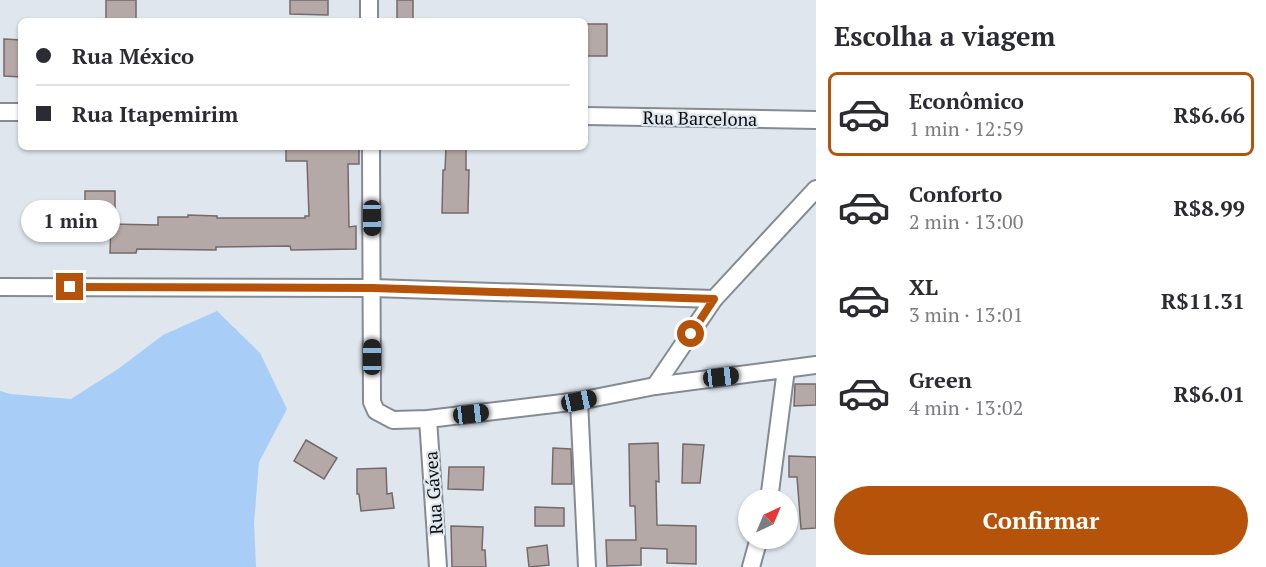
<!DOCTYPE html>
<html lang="pt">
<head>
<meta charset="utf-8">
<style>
  body { margin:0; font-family:"PT Serif",serif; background:#f2f2f3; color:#2b2b33; height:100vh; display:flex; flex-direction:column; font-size:22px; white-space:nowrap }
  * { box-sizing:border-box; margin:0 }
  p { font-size:20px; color:#7c7c81 }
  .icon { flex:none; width:33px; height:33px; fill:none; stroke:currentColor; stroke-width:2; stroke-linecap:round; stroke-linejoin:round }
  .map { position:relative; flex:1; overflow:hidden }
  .drawer { display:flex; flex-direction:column; background:#fff; width:450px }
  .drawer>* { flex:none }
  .hud { position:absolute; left:18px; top:18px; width:570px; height:132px; border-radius:9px; box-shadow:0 2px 4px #0004; display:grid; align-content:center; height:132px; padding:0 18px; background:#fff }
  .needle { width:39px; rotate:44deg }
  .buttons { position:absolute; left:738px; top:489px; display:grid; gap:12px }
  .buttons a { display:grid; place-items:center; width:60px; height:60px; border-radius:50%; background:#fff; box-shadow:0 2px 4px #0004; font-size:30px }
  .end { position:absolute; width:27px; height:27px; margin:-14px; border:8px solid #b45309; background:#fff; box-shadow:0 0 0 3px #fff }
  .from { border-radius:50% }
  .bubble { position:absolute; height:42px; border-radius:21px; background:#fff; box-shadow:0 2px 4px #0004; font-size:20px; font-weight:800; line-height:42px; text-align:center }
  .car { position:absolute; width:18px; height:36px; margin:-18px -9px; border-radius:8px; box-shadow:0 0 4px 2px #0007; background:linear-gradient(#222 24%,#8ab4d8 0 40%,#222 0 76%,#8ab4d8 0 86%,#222 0) }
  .hud b { display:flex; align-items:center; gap:21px; height:57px; font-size:22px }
  .hud b+b { border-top:2px solid #e1e1e2 }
  .hud i { width:15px; height:15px; background:#2b2b33 }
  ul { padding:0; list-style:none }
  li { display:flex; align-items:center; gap:18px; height:84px; margin:0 12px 9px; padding:0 6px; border:3px solid transparent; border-radius:9px }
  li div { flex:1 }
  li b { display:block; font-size:22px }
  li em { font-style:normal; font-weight:800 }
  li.current { border-color:#b45309 }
  li>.icon { width:54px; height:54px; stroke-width:1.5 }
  h2 { padding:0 18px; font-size:27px; line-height:72px }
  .cta { display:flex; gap:12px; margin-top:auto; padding:12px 18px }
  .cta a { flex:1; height:69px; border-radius:36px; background:#b45309; color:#fff; font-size:24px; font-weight:800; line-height:69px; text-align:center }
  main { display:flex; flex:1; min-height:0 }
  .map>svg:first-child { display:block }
</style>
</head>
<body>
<main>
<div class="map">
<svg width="816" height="567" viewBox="0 0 816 567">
  <rect width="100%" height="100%" fill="#dfe6ee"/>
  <polygon fill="#a8cdf7" points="217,311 260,353 287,409 259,462 254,523 256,567 0,567 0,391 10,394 71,399 118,369 163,335"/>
  <g fill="#b4a9a7" stroke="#746a69" stroke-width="1.5">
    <rect x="106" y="0" width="30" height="21"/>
    <polygon points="290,0 328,0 328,15 290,14"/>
    <rect x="397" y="0" width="16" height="21"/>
    <rect x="585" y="24" width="22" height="32"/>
    <polygon points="4,39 21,40 21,77 4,76"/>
    <polygon points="286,147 359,147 359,164 348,164 349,227 356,226 356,249 291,250 290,246 216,247 216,250 137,249 136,253 110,253 111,224 158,225 158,217 188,217 188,215 217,216 217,218 305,218 305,216 309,216 307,161 286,161"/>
    <polygon points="446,147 466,147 466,170 469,170 468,213 442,213 443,170 445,170"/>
    <polygon points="85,191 115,191 115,218 85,219"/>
    <polygon points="795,384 816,384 816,405 794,406"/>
    <polygon points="306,440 337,458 324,479 294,461"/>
    <polygon points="658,443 659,482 656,481 657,525 696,526 696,564 667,563 667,549 641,548 641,565 607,566 606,540 636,540 635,506 630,506 629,444"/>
    <polygon points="683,444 704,445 700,483 682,483"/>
    <polygon points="553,448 571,449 572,484 552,484"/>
    <polygon points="789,456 816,457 816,528 801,529 797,477 789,477"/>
    <polygon points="449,467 484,467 483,490 448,489"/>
    <polygon points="386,468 387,494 392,493 394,508 361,511 359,494 357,494 357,469"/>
    <polygon points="535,507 564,508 564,526 535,526"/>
    <polygon points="451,526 483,527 482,550 485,550 486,567 452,567"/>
    <polygon points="547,545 549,565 529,567 527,548"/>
  </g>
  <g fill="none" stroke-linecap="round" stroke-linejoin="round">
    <defs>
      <g id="street">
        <polyline points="369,0 369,21"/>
        <polyline points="0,112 21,112"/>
        <polyline points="585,116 816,120"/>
        <polyline points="371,147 372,402 376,411 393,420 428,419 579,401 655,386 816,365"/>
        <polyline points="0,287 373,288 714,299"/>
        <polyline points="655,386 714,299 816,189"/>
        <polyline points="579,401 587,567"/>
        <polyline points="428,419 438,567"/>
        <polyline points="769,500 786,369"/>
        <polyline points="751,567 759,538"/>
      </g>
    </defs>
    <use href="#street" stroke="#858b93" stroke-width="20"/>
    <use href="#street" stroke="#fff" stroke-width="16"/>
  </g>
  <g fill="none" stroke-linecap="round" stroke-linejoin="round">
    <polyline stroke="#b45309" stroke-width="8" points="70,287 373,288 714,299 691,334"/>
  </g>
  <g text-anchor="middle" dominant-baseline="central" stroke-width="4.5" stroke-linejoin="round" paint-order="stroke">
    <g font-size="18" fill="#0a0c0f" stroke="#dfe6ee">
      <text transform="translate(700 118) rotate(1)">Rua Barcelona</text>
      <text transform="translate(433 493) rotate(-94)">Rua Gávea</text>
    </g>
  </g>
</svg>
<div class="buttons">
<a><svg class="needle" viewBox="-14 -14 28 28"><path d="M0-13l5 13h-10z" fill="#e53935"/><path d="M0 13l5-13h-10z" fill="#7c7c81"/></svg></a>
</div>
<i class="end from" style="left:691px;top:334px"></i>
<i class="end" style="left:70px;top:287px"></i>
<div class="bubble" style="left:21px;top:200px;width:99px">1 min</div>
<i class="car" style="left:372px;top:218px;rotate:179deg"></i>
<i class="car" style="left:372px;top:357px;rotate:0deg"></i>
<i class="car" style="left:721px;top:377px;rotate:83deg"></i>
<i class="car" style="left:579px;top:401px;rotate:78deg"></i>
<i class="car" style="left:471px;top:414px;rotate:83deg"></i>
<div class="hud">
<b><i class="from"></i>Rua México</b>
<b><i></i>Rua Itapemirim</b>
</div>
</div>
<section class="drawer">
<h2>Escolha a viagem</h2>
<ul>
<li class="current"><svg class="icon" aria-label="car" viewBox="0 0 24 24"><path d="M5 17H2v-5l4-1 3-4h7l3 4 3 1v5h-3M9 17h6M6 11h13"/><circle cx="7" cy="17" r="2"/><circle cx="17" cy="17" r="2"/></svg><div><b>Econômico</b><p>1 min · 12:59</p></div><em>R$6.66</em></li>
<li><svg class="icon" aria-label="car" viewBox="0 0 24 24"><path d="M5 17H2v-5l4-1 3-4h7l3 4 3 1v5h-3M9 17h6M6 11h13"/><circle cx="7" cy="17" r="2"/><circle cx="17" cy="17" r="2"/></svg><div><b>Conforto</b><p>2 min · 13:00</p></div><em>R$8.99</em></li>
<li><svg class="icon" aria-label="car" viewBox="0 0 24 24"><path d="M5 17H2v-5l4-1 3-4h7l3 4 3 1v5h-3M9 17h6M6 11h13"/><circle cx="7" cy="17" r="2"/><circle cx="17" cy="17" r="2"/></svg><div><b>XL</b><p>3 min · 13:01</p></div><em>R$11.31</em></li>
<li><svg class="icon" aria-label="car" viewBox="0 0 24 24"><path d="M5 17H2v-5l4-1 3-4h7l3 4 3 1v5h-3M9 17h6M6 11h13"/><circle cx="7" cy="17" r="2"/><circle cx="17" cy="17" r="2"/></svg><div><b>Green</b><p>4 min · 13:02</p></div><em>R$6.01</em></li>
</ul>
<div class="cta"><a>Confirmar</a></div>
</section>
</main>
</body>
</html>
